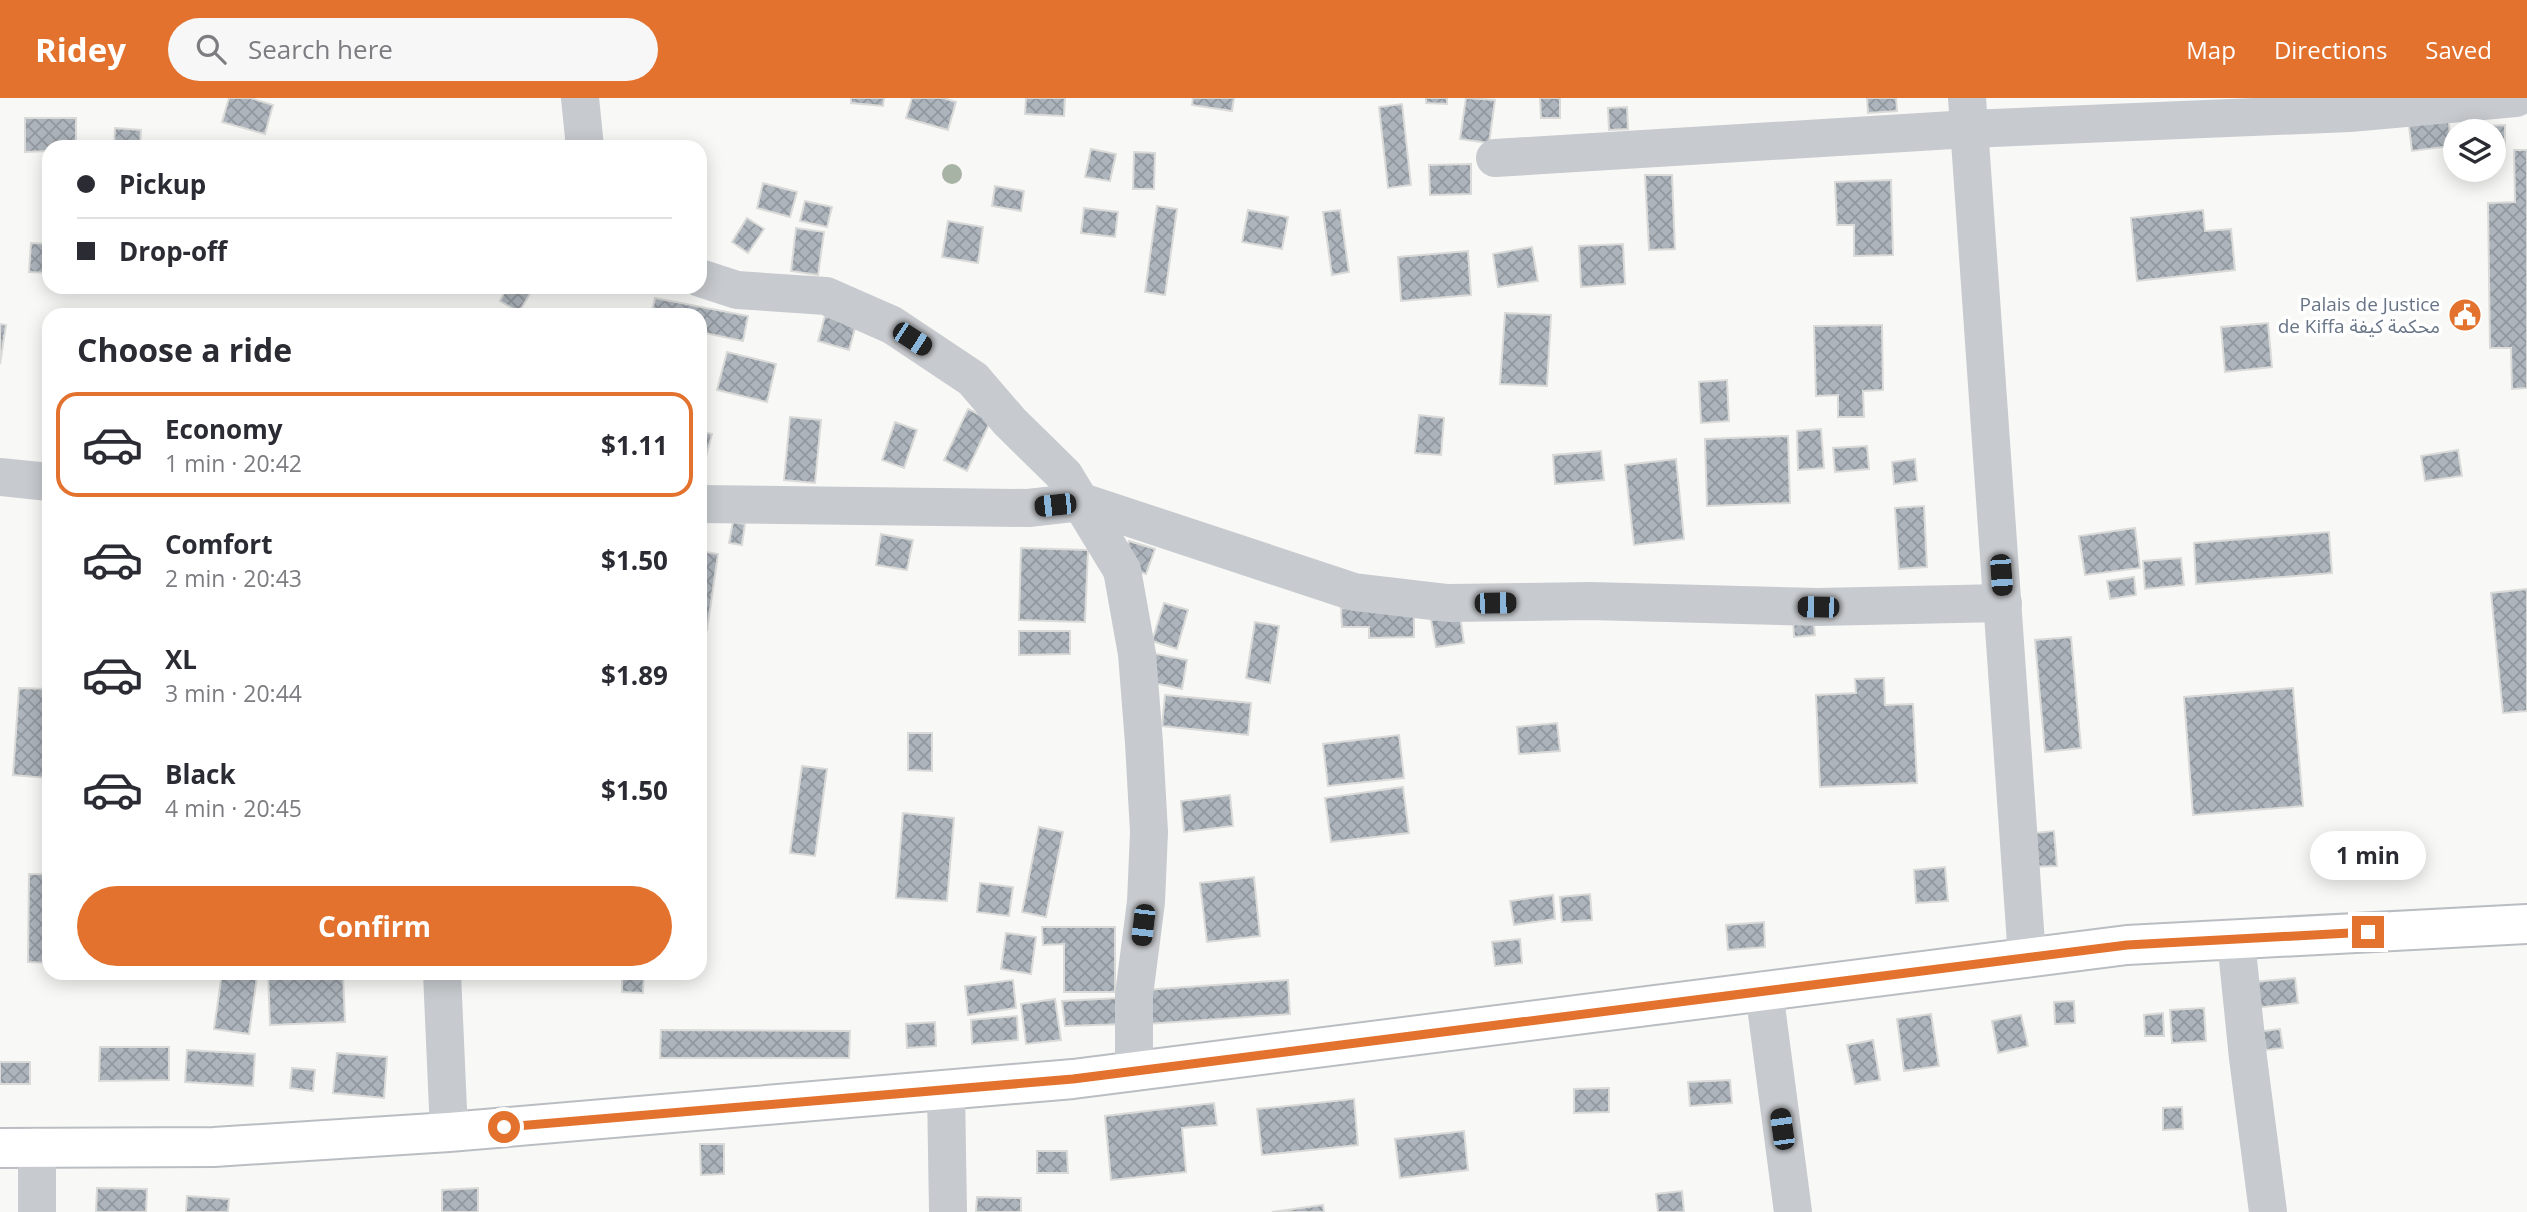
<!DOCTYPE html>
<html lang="en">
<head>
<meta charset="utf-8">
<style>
  body { margin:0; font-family:"Open Sans","Noto Sans Arabic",sans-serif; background:#f7f7f7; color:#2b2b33; height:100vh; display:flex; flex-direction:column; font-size:26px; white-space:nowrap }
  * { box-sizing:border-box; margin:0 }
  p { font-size:23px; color:#7c7c81 }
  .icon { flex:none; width:38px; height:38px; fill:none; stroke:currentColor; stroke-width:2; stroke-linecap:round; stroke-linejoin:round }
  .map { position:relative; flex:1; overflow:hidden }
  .drawer { position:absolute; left:42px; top:210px; width:665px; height:672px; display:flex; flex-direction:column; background:#fff; border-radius:21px; box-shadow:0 4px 18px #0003 }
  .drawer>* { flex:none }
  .guide { position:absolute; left:42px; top:42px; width:665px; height:154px; border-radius:21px; box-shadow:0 4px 18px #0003; display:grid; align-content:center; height:154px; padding:0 35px; background:#fff }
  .buttons { position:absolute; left:2443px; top:21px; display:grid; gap:14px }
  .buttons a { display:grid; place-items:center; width:63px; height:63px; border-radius:50%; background:#fff; box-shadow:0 4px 18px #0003; font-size:35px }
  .end { position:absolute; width:32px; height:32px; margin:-16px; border:9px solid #e2722d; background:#fff; box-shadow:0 0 0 4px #fff }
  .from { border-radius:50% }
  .bubble { position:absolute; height:49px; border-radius:24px; background:#fff; box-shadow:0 4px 18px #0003; font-size:23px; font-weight:700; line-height:49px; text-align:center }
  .car { position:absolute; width:21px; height:42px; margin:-21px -10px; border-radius:9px; box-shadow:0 0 5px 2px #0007; background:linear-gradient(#222 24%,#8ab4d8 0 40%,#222 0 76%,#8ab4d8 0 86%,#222 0) }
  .guide b { display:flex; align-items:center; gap:24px; height:66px; font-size:26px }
  .guide b+b { border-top:2px solid #e1e1e2 }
  .guide i { width:18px; height:18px; background:#2b2b33 }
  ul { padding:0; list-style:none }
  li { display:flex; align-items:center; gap:21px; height:105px; margin:0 14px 10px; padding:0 21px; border:4px solid transparent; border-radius:21px }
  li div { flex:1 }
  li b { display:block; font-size:26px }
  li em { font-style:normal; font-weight:700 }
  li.on { border-color:#e2722d }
  li>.icon { width:63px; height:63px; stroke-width:1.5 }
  h2 { padding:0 35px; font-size:32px; line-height:84px }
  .button { display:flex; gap:14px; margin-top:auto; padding:14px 35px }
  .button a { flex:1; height:80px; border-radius:42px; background:#e2722d; color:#fff; font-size:28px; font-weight:700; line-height:80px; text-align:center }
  header { display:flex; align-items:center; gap:42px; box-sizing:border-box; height:98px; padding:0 35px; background:#e2722d; color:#fff }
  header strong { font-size:33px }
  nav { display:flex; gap:38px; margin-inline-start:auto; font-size:24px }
  .search { width:490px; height:63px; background:#f7f7f7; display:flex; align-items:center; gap:18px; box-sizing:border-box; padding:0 24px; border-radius:38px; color:#7c7c81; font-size:26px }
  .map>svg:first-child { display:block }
</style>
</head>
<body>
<header>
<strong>Ridey</strong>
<div class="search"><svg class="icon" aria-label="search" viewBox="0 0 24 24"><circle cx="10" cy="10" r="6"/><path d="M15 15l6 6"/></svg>Search here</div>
<nav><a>Map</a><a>Directions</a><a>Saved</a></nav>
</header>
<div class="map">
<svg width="2527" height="1114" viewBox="0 0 2527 1114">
  <defs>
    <pattern id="building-cross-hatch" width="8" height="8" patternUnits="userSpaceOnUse" patternTransform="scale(1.75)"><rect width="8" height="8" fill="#adb4bb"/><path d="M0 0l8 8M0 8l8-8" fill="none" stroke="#91979e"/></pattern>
  </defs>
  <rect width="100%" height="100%" fill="#f8f9f6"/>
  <g fill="url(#building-cross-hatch)" stroke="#dadbd9" stroke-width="2">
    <polygon points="229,0 250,0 273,7 265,36 222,24"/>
    <polygon points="851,0 884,0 883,8 851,5"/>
    <polygon points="912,0 943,0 956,4 948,32 906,20"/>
    <polygon points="1026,0 1065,0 1064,18 1025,16"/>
    <polygon points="1193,0 1234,0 1232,13 1192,7"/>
    <polygon points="1426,0 1447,0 1447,6 1426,5"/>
    <polygon points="1466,0 1495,2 1489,45 1460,41"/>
    <polygon points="1540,0 1560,0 1560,20 1541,20"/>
    <polygon points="1867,0 1896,0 1897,13 1868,15"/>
    <polygon points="1402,6 1411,87 1388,90 1379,9"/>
    <polygon points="1627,9 1628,31 1609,32 1608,10"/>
    <polygon points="2448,15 2451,48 2412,53 2408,20"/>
    <polygon points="25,20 76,20 76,49 49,49 49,53 25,54"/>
    <polygon points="2505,27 2505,49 2494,49 2494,33 2465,33 2464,29"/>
    <polygon points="115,30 141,32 140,49 114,49"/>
    <polygon points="1091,51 1116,56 1110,83 1085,79"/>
    <polygon points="2514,52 2527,52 2527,290 2512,291 2511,250 2490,250 2488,105 2515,104"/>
    <polygon points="1134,54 1155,55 1154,91 1133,91"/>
    <polygon points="1471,66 1471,96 1430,97 1429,67"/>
    <polygon points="1645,77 1672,77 1675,151 1649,152"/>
    <polygon points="1891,82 1893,157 1854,158 1854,127 1837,127 1835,84"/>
    <polygon points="763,85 797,94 790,119 757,110"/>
    <polygon points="995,88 1024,93 1021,113 992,108"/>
    <polygon points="805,103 832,109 827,129 800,123"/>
    <polygon points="1157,108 1177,111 1165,197 1145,194"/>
    <polygon points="1084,110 1118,114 1115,139 1081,135"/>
    <polygon points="1248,112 1288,119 1282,151 1242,144"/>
    <polygon points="1340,112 1349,174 1332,177 1323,114"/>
    <polygon points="2203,112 2205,133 2231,131 2235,172 2137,183 2131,120"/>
    <polygon points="747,120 764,131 748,155 732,144"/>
    <polygon points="948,123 983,129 978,165 942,159"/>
    <polygon points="796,130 824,134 818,177 791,173"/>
    <polygon points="31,145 49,146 49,175 29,174"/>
    <polygon points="1623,146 1625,186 1581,189 1579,148"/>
    <polygon points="1532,149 1538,183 1498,189 1493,156"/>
    <polygon points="1468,153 1471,197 1401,203 1398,159"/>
    <polygon points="507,189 534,189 519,214 500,203"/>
    <polygon points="655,200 748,218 743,243 700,234 700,217 651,217"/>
    <polygon points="1505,215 1551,217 1547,288 1500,286"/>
    <polygon points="825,218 856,227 849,252 818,243"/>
    <polygon points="2268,225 2272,269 2225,274 2221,229"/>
    <polygon points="0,226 6,227 0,266"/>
    <polygon points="1882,227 1883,292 1863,293 1864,319 1838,319 1838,297 1816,298 1814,228"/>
    <polygon points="727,254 776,266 767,304 717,292"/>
    <polygon points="1727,282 1729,323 1701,325 1699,284"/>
    <polygon points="968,311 991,322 967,373 944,362"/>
    <polygon points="1419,317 1444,320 1441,357 1415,355"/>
    <polygon points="790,319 821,322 815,385 784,382"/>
    <polygon points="895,324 917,332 904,370 882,362"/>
    <polygon points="1821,331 1824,370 1798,372 1797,333"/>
    <polygon points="700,333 712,336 700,381"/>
    <polygon points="1788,338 1790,405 1707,408 1705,341"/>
    <polygon points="1867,348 1869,371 1835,374 1833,350"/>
    <polygon points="2458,352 2462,378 2425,383 2421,358"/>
    <polygon points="1601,353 1604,382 1555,386 1553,357"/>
    <polygon points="1676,361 1684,441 1634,447 1625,367"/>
    <polygon points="1915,361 1917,383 1894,386 1892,364"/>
    <polygon points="1924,408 1927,469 1899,471 1895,410"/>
    <polygon points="733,424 745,426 742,447 729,445"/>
    <polygon points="2135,430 2140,470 2085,477 2079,438"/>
    <polygon points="2329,434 2332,475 2196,486 2194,445"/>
    <polygon points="881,436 913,442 907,472 876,467"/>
    <polygon points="1129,443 1155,451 1146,476 1120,468"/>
    <polygon points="1021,450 1088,452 1085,524 1019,522"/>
    <polygon points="700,453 718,456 707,532 700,530"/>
    <polygon points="2181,460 2184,487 2145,491 2143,463"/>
    <polygon points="2134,479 2136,497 2110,501 2107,483"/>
    <polygon points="2527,491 2527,613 2503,615 2491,495"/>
    <polygon points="1164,505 1188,512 1177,551 1152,543"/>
    <polygon points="1414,509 1414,539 1369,540 1369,529 1342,529 1341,510"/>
    <polygon points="1460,518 1464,545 1436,549 1431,522"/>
    <polygon points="1813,518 1815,537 1794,539 1793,519"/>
    <polygon points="1255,524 1279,528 1270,585 1246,580"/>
    <polygon points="1019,533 1070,533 1070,556 1019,557"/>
    <polygon points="2071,539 2081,650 2045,654 2035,542"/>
    <polygon points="1146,554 1187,562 1182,591 1141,582"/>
    <polygon points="1884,580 1885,607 1913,606 1917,685 1820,689 1816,597 1856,595 1855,581"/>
    <polygon points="19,590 49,591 47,680 13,677"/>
    <polygon points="2293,590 2303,708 2193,717 2184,599"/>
    <polygon points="1165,597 1251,605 1248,637 1162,628"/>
    <polygon points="1557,625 1560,653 1519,656 1517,629"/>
    <polygon points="908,635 932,635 932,673 908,672"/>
    <polygon points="1399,637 1404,680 1328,688 1323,646"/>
    <polygon points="802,668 827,671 815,758 790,755"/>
    <polygon points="1403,689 1409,735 1331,744 1325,700"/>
    <polygon points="1230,697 1233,728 1184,734 1181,703"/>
    <polygon points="903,715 954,720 947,803 896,800"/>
    <polygon points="1039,729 1063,734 1046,819 1022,814"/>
    <polygon points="2054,733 2057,768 2027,769 2025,736"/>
    <polygon points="1945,769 1948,803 1916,805 1914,772"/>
    <polygon points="29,776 49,776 49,865 28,864"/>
    <polygon points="1254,779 1260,838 1207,844 1200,785"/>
    <polygon points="980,785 1013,789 1009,818 977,814"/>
    <polygon points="1590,796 1592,822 1562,824 1560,799"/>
    <polygon points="1553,797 1555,821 1514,827 1510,803"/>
    <polygon points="1764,824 1765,849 1728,852 1726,827"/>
    <polygon points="1042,829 1115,829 1115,894 1064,894 1064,846 1043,847"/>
    <polygon points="1006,835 1036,839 1031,876 1001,871"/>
    <polygon points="1520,841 1522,865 1495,868 1492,844"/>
    <polygon points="222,875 257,879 249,936 214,931"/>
    <polygon points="268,875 343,875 345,924 270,927"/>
    <polygon points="622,875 644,875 643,895 622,894"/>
    <polygon points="2295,880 2298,905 2245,911 2243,885"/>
    <polygon points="1013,882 1016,910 968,917 965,888"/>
    <polygon points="1288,882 1290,916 1147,926 1145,892"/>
    <polygon points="1120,900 1124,926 1065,928 1062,903"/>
    <polygon points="1055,901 1061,942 1026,946 1021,906"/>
    <polygon points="2074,903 2075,925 2055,926 2054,904"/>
    <polygon points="2204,910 2206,943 2172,945 2170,912"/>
    <polygon points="2163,915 2164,938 2145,938 2144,917"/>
    <polygon points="1931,916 1939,968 1904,973 1897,921"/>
    <polygon points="2021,917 2028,948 1998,955 1992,923"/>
    <polygon points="1017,918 1018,942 972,946 971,922"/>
    <polygon points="935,924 936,948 907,950 906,926"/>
    <polygon points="2280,931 2283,950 2266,952 2263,933"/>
    <polygon points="661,932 850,933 849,960 660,960"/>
    <polygon points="1873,942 1880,982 1855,986 1847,947"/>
    <polygon points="100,949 169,949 169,982 99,983"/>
    <polygon points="187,952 255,956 253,988 185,984"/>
    <polygon points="337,955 387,959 384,1000 333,995"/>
    <rect x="0" y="964" width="30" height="22"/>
    <polygon points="292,970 315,972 313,993 290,990"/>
    <polygon points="1730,982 1732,1005 1690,1008 1688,984"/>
    <polygon points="1609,990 1609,1014 1574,1015 1574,991"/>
    <polygon points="1354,1001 1358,1047 1262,1057 1257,1011"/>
    <polygon points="1214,1005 1217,1027 1182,1030 1186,1074 1111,1082 1105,1018"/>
    <polygon points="2182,1009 2183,1031 2163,1032 2163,1010"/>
    <polygon points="1464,1033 1468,1072 1400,1080 1395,1041"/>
    <polygon points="700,1046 724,1046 724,1076 701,1077"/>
    <polygon points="1037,1053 1067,1053 1068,1075 1037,1075"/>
    <polygon points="97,1090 147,1091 146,1114 96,1114"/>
    <polygon points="478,1090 478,1114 442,1114 442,1092"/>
    <polygon points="1682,1093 1684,1114 1658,1114 1656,1096"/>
    <polygon points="187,1098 229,1101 228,1114 186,1114"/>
    <polygon points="977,1099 1021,1100 1021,1114 976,1114"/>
    <polygon points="1323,1107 1324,1114 1272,1114"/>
  </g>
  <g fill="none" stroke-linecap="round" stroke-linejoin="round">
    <defs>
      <polyline id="major" points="0,1050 214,1049 449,1034 1073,981 2127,847 2527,826"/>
    </defs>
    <use href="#major" stroke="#babdc2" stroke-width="42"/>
    <g stroke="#c7cace" stroke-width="38">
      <polyline points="580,0 585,49"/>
      <polyline points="1967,0 2027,860"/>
      <polyline points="1495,60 1969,31 2350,15 2516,0"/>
      <polyline points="700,180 737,192 826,198 892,227 973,281 1010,324 1064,377 1122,472 1137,556 1144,645 1149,734 1146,804 1134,897 1134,973"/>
      <polyline points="0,379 49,384"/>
      <polyline points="700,406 1028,410 1082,404 1354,494 1448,505 1590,503 1818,509 2003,505"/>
      <polyline points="2236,842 2248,960 2268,1114"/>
      <polyline points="442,875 449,1034"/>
      <polyline points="1764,893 1793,1114"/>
      <polyline points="946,992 948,1114"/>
      <polyline points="37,1114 37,1049"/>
    </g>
    <use href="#major" stroke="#fff" stroke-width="38"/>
  </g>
  <circle fill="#a7b3a5" cx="952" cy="76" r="10"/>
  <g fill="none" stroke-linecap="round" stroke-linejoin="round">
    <polyline stroke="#e2722d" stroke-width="9" points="504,1029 1073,981 2127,847 2368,834"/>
  </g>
  <defs>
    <symbol id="civic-disc" viewBox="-11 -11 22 22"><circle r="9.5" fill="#e2722d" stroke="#fff"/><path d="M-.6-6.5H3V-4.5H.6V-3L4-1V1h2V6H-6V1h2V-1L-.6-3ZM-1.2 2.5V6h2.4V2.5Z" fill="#fff"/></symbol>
  </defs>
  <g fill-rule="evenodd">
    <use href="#civic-disc" x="2446" y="198" width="38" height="38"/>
  </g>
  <g text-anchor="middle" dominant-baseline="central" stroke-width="7" stroke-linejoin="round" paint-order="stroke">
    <g font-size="19" fill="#687587" stroke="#fff" text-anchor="end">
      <text x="2440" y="206">Palais de Justice<tspan x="2440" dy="22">de Kiffa محكمة كيفة</tspan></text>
    </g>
  </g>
</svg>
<div class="buttons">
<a><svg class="icon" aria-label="layers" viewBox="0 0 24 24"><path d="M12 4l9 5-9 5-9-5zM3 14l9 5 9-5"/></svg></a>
</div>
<i class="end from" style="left:504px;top:1029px"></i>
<i class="end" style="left:2368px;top:834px"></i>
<div class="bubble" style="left:2310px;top:733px;width:116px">1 min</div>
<i class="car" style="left:912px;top:241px;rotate:123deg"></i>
<i class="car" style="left:1055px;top:407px;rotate:264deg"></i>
<i class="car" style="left:2001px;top:477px;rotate:176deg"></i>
<i class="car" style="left:1495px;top:505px;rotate:89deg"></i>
<i class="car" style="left:1818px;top:509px;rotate:271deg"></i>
<i class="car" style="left:1143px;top:827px;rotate:187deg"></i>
<i class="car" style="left:1782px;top:1031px;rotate:352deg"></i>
<div class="guide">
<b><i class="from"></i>Pickup</b>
<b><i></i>Drop-off</b>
</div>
<section class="drawer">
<h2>Choose a ride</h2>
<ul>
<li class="on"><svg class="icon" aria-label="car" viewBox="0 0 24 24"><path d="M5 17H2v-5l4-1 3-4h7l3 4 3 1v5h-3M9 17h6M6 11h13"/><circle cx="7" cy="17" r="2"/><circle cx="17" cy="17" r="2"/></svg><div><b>Economy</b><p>1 min · 20:42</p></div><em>$1.11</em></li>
<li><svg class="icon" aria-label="car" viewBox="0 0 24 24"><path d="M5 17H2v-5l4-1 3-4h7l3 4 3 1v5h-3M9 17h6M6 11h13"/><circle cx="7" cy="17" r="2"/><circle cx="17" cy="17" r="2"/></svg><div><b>Comfort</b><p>2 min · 20:43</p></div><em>$1.50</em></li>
<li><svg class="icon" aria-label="car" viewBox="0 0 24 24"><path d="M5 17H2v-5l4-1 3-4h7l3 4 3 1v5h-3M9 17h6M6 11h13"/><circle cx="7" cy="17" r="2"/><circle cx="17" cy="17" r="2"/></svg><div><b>XL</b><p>3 min · 20:44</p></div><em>$1.89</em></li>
<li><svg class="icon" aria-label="car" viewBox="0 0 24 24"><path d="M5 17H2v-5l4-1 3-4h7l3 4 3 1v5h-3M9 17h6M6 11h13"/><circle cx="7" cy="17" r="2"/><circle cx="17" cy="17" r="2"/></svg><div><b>Black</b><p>4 min · 20:45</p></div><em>$1.50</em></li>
</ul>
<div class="button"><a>Confirm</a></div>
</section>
</div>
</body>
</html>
